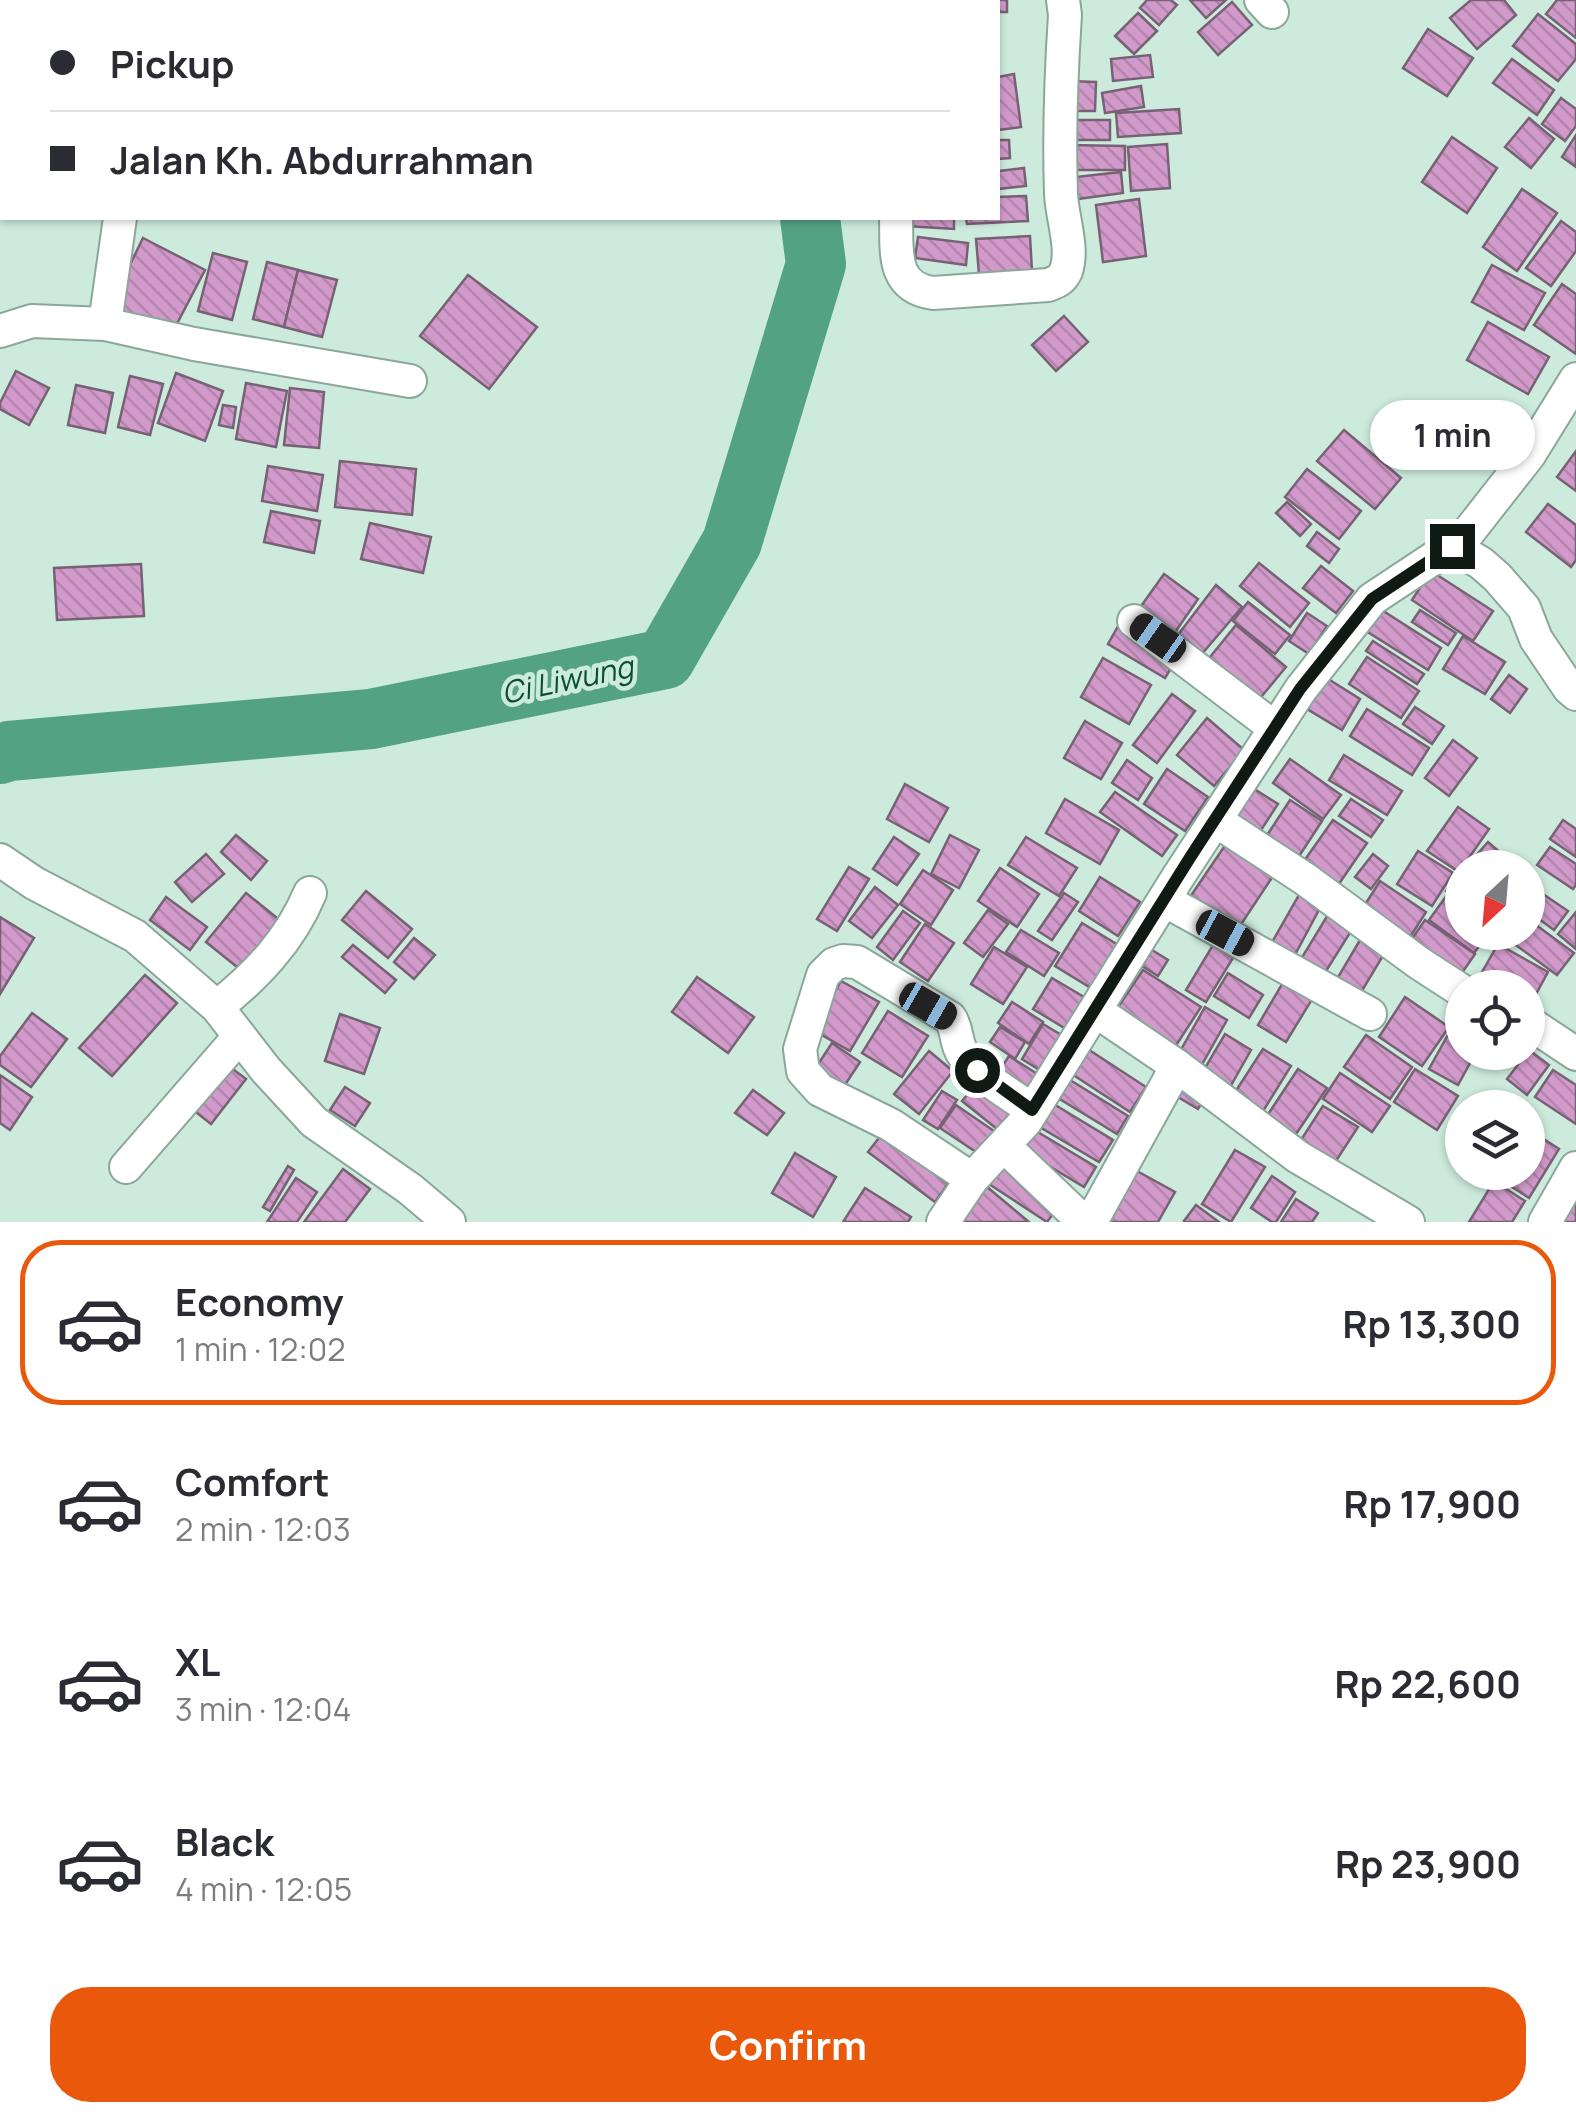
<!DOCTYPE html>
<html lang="en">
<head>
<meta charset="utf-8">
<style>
  body { margin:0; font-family:Manrope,sans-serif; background:#f7f7f7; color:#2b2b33; height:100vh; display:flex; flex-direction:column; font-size:38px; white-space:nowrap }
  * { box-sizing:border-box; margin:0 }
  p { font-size:32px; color:#7c7c81 }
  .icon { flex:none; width:55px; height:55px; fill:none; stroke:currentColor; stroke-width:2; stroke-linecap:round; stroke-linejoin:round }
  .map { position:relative; height:1222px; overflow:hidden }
  .details { display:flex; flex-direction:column; background:#fff; flex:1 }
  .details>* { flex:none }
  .banner { position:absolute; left:0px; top:0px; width:1000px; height:220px; box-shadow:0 2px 8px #0004; display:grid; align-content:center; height:220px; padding:0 50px; background:#fff }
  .needle { width:65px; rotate:206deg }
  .buttons { position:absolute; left:1445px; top:850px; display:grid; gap:20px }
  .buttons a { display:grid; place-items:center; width:100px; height:100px; border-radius:50%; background:#fff; box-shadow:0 2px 8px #0004; font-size:50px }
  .end { position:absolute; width:45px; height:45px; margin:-22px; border:12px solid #0f1a15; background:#fff; box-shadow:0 0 0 5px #fff }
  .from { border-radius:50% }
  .bubble { position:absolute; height:70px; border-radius:35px; background:#fff; box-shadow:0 2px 8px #0004; font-size:32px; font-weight:700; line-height:70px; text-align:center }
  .car { position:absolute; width:30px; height:60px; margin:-30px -15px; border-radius:12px; box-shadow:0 0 8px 2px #0007; background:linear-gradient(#222 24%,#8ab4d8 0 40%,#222 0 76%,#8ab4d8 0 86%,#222 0) }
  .banner b { display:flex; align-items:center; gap:35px; height:95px; font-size:38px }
  .banner b+b { border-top:2px solid #e1e1e2 }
  .banner i { width:25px; height:25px; background:#2b2b33 }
  ul { padding:18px 0 0; list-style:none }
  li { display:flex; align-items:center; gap:30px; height:165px; margin:0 20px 15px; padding:0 30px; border:5px solid transparent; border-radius:40px }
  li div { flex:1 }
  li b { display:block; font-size:38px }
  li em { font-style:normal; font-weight:700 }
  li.on { border-color:#ea580c }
  li>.icon { width:90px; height:90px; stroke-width:1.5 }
  .action { display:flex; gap:20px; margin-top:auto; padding:20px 50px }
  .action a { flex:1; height:115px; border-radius:40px; background:#ea580c; color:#fff; font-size:40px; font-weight:700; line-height:115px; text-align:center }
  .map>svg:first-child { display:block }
</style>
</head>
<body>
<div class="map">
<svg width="1576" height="1222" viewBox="0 0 1576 1222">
  <defs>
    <pattern id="building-back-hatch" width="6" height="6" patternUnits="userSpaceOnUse" patternTransform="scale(2.5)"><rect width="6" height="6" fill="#d29acb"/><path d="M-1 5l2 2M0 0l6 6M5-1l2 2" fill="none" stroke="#b384ad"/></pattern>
  </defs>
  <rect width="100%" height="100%" fill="#ccebdd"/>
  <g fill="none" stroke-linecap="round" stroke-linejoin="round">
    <g stroke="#53a283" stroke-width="60">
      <polyline points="782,0 783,2"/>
      <polyline points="0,754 9,751 371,719 665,659 732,542 816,264 810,218"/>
    </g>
  </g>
  <g fill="url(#building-back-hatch)" stroke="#776274" stroke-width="2.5">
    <rect x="892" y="0" width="43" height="2"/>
    <polygon points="950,0 1007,0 1007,12 998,12 998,2 950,2"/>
    <polygon points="1147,0 1171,0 1177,5 1159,25 1140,8"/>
    <polygon points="1190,0 1226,0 1206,18"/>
    <polygon points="1471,0 1504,0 1516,15 1477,49 1450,18"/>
    <polygon points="1557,0 1576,0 1576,38 1546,14"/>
    <polygon points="1232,2 1252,25 1218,55 1198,32"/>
    <polygon points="1138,13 1157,31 1134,54 1115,36"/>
    <polygon points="1538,14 1576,44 1576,59 1558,81 1513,46"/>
    <polygon points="1428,29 1473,58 1447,96 1403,68"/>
    <polygon points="1150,55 1153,77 1113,81 1111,59"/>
    <polygon points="1512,59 1554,90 1537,115 1493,83"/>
    <polygon points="1014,74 1021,127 998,130 998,77"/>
    <polygon points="1068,81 1096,82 1095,111 1067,111"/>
    <polygon points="1141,86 1144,107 1105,113 1102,93"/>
    <polygon points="1561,98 1576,109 1576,126 1565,141 1542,124"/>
    <polygon points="1179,109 1181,133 1118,137 1116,113"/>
    <polygon points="1529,118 1554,139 1531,168 1505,147"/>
    <rect x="1067" y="120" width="43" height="20"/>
    <polygon points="1576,135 1576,167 1562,157"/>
    <polygon points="1452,137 1497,168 1467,213 1422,182"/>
    <polygon points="998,140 1009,140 1010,158 998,159"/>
    <polygon points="1167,144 1170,188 1131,191 1128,147"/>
    <polygon points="1068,145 1125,146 1125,170 1067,170"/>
    <polygon points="1024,168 1026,186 998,189 998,171"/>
    <polygon points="1121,172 1123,193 1070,200 1067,178"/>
    <polygon points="1522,189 1557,213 1517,271 1483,247"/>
    <polygon points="1026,196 1028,221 967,224 966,218 998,218 998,197"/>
    <polygon points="1139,199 1146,256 1103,262 1096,205"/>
    <polygon points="906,218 954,218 954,229 906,226"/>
    <polygon points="1561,221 1576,232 1576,251 1551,286 1526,268"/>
    <polygon points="1030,236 1032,271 979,274 976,239"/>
    <polygon points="918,237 968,243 966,265 915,258"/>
    <polygon points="143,238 205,270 170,337 110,306"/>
    <polygon points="213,253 247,262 232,320 198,311"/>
    <polygon points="267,262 298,270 284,327 253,319"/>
    <polygon points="1492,265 1545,293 1524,330 1472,302"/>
    <polygon points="298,270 337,280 322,337 284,327"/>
    <polygon points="468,275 537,327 489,389 420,336"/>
    <polygon points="1562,284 1576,294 1576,354 1534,325"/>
    <polygon points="1064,316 1088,342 1056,371 1032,345"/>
    <polygon points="1488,322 1549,357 1528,394 1467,360"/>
    <polygon points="16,371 49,388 29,425 0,409 0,403"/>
    <polygon points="176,373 223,391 205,441 158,423"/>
    <polygon points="130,376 163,384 150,435 118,427"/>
    <polygon points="246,383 287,391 276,447 236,439"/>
    <polygon points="76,385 113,393 105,433 68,425"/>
    <polygon points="290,388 324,392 319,448 284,445"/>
    <polygon points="223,405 236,407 233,428 219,425"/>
    <polygon points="1344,430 1401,478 1375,509 1317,461"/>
    <polygon points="1576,451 1576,491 1557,477"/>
    <polygon points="340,461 416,469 412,515 335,507"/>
    <polygon points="268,466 323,475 317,511 262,501"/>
    <polygon points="1307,469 1361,511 1339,539 1285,497"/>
    <polygon points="1287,502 1311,524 1300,536 1276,513"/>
    <polygon points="1548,504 1576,525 1576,560 1571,567 1526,532"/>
    <polygon points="271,511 320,521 314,553 264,542"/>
    <polygon points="370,523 431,537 423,573 361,559"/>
    <polygon points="1317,532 1339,549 1329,563 1307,546"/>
    <polygon points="1259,563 1309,603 1290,627 1240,586"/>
    <polygon points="141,564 144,616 57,620 54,568"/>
    <polygon points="1321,566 1353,591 1336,613 1303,588"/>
    <polygon points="1431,571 1493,611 1473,641 1412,600"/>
    <polygon points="1164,574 1198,599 1169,641 1134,616"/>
    <polygon points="1216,585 1242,607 1195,662 1171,644"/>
    <polygon points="1248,602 1290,635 1275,654 1233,621"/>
    <polygon points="1377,607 1441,648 1428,670 1363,629"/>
    <polygon points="1420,610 1456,633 1448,645 1412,622"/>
    <polygon points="1307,613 1327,626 1309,654 1289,641"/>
    <polygon points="1121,621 1179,655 1165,678 1108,644"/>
    <polygon points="1236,625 1286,667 1252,708 1202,667"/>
    <polygon points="1463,636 1505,662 1485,694 1443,669"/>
    <polygon points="1373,641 1424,674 1417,684 1366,651"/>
    <polygon points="1367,657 1419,691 1401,718 1349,684"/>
    <polygon points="1103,658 1151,685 1129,724 1081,697"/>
    <polygon points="1317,672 1360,699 1342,730 1297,703"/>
    <polygon points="1509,675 1527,689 1510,713 1491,699"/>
    <polygon points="1172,694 1195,711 1157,763 1133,745"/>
    <polygon points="1415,707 1444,726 1432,744 1403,724"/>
    <polygon points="1367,709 1429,748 1412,775 1350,736"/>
    <polygon points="1207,718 1244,750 1214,786 1177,755"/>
    <polygon points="1085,721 1122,743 1101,779 1064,758"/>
    <polygon points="1453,740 1477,758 1449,796 1425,778"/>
    <polygon points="1344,755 1402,791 1387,815 1329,780"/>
    <polygon points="1290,759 1341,795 1323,819 1273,783"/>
    <polygon points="1127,760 1152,778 1138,800 1112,783"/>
    <polygon points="1167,769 1208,797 1185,831 1144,804"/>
    <polygon points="905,784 948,808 929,842 887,819"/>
    <polygon points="1248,785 1278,804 1259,833 1230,815"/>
    <polygon points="1115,792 1177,835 1162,856 1100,812"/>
    <polygon points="1065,799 1119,830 1100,864 1046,833"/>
    <polygon points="1351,799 1383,820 1371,837 1339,816"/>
    <polygon points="1290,800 1322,821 1292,867 1260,846"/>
    <polygon points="1458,807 1489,829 1459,872 1427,851"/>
    <polygon points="1333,820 1367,843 1332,894 1297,871"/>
    <polygon points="1563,820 1576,829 1576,857 1550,839"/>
    <polygon points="236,835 267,861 251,880 221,852"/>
    <polygon points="950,835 979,850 959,888 931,874"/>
    <polygon points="894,837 919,854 897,885 873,869"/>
    <polygon points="1026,837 1077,868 1059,896 1008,865"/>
    <polygon points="1488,842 1512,863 1508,868 1484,868 1473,859"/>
    <polygon points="1226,844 1273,876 1234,935 1186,903"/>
    <polygon points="1550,847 1576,864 1576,885 1573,889 1537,865"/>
    <polygon points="1418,851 1453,873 1432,906 1397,884"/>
    <polygon points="206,854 224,874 192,902 175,882"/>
    <polygon points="1373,854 1388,866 1371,889 1355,877"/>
    <polygon points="849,867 869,879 837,931 817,919"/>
    <polygon points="1000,868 1039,894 1017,927 978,901"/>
    <polygon points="923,870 953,890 931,925 900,904"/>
    <polygon points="1462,870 1462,905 1446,891"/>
    <polygon points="1528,876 1539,885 1528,899"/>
    <polygon points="1100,877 1140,902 1118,936 1079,911"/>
    <polygon points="1380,881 1426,912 1407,942 1361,911"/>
    <polygon points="875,887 898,905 872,938 849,921"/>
    <polygon points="366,891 412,929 388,958 342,920"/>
    <polygon points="1540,892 1568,911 1554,930 1528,911"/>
    <polygon points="246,893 287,926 247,975 206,942"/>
    <polygon points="1064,893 1078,902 1052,940 1038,931"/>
    <polygon points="1299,895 1321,906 1290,964 1267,951"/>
    <polygon points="1447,895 1462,907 1462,932 1490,932 1474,953 1429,920"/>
    <polygon points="166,897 207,927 190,950 150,920"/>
    <polygon points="988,910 1008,924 983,957 964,943"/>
    <polygon points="903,911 920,923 893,960 877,947"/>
    <polygon points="1576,912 1576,949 1558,934"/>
    <polygon points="1329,913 1353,928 1321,979 1298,964"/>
    <polygon points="0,917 34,938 0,994"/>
    <polygon points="1528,919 1574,953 1557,975 1506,938 1511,932 1528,932"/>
    <polygon points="1425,920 1475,954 1455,983 1405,949"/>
    <polygon points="1082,923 1118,945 1091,988 1055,966"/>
    <polygon points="925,924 954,943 928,981 900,962"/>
    <polygon points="1021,930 1059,953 1044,976 1006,952"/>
    <polygon points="414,938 435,955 414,979 394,962"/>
    <polygon points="1360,940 1384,954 1357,999 1334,984"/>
    <polygon points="1498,944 1548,972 1528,1009 1528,988 1488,988 1477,981"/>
    <polygon points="353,945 396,980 385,993 342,957"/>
    <polygon points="1213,945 1233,958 1206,1002 1186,990"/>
    <polygon points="994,947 1027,967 1003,1004 971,984"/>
    <polygon points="1152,950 1168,960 1158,976 1142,966"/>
    <polygon points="1143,970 1201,1007 1173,1050 1114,1013"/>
    <polygon points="1228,973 1263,995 1249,1018 1214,996"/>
    <polygon points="1288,974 1317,991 1286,1042 1258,1025"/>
    <polygon points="145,975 177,1003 112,1076 79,1048"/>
    <polygon points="697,977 754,1017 728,1053 672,1012"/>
    <polygon points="1052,978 1089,1000 1071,1032 1033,1009"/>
    <polygon points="841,981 879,1002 850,1051 813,1030"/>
    <polygon points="1405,997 1449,1027 1422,1066 1379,1037"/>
    <polygon points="1012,1002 1043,1022 1029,1044 998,1023"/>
    <polygon points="1205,1007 1227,1020 1200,1068 1178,1055"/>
    <polygon points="888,1011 928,1036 902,1077 862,1053"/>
    <polygon points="32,1013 67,1039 31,1087 0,1065 0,1056"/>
    <polygon points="340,1014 380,1028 364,1074 325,1061"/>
    <polygon points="1043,1024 1068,1039 1046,1074 1022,1059"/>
    <polygon points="1000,1027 1025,1042 1015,1059 990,1042"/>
    <polygon points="1450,1031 1462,1039 1462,1052 1476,1052 1458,1085 1429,1069"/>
    <polygon points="1225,1034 1251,1050 1225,1096 1198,1080"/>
    <polygon points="1366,1035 1412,1067 1390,1099 1344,1067"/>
    <polygon points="832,1043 860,1062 839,1094 811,1075"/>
    <polygon points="1080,1044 1146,1087 1130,1112 1064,1069"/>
    <polygon points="1263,1049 1291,1066 1257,1121 1228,1103"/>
    <polygon points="1529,1050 1549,1065 1527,1095 1507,1079"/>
    <polygon points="929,1051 953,1071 919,1114 894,1094"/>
    <polygon points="1009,1056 1039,1075 1027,1092 998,1073"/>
    <polygon points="222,1061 246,1079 211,1124 187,1105"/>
    <polygon points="1298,1069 1327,1088 1290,1143 1261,1125"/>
    <polygon points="1415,1069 1458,1096 1437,1130 1394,1102"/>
    <polygon points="1553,1070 1576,1085 1576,1124 1535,1097"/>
    <polygon points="1340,1073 1390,1106 1372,1132 1323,1099"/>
    <polygon points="0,1075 32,1097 10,1130 0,1123"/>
    <polygon points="1062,1075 1128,1116 1117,1134 1050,1093"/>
    <polygon points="981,1078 1016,1106 997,1129 962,1101"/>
    <polygon points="1187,1081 1207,1093 1198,1109 1178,1097"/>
    <polygon points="345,1087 370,1103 355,1126 330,1110"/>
    <polygon points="753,1090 784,1113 767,1135 735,1113"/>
    <polygon points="942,1091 957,1100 938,1129 923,1120"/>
    <polygon points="1047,1100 1113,1140 1099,1162 1033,1123"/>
    <polygon points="956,1105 997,1133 982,1156 940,1128"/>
    <polygon points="1323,1106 1358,1127 1332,1167 1297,1146"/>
    <polygon points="1031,1128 1096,1167 1084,1187 1019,1148"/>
    <polygon points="1528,1129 1559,1149 1529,1198 1489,1172 1528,1172"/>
    <polygon points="882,1134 948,1184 935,1202 868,1152"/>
    <polygon points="1235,1150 1265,1167 1231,1222 1202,1204"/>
    <polygon points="795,1153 836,1177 813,1217 772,1193"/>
    <polygon points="288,1166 294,1170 270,1211 263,1207"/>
    <polygon points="1004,1166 1061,1203 1047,1222 989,1184"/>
    <polygon points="343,1169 370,1189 345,1222 304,1222"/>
    <polygon points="1137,1171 1175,1192 1158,1222 1109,1222"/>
    <polygon points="1272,1176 1295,1192 1276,1222 1272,1222 1251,1208"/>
    <polygon points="296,1178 317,1192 297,1222 267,1222"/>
    <polygon points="980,1181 1029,1222 957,1222"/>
    <polygon points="1494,1181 1525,1201 1512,1222 1469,1222"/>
    <polygon points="1576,1182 1576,1222 1554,1222"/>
    <polygon points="865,1188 911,1217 908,1222 843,1222"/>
    <polygon points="1296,1199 1318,1213 1312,1222 1281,1222"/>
    <polygon points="1196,1205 1219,1222 1185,1222 1184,1221"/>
  </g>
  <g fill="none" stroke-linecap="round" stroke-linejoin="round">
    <defs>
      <g id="street">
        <polyline points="880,0 880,2"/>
        <polyline points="1261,0 1272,12"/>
        <polyline points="33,2 36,0"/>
        <polyline points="116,2 116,0"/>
        <polyline points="0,25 2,23"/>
        <path d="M 896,218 C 897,251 891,287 933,293 L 1048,285 C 1056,282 1062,280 1066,271 C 1074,248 1062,218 1061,194 C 1059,134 1061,75 1065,15 L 1063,0"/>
        <polyline points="105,324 120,218"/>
        <polyline points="0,331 32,321 105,324 194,344 410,381"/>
        <polyline points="1452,546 1481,563 1497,577 1524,608 1536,639 1569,688 1576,694"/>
        <polyline points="1134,621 1275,728"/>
        <polyline points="1215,820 1305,879 1419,963 1462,991"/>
        <polyline points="0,860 34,883 135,936 217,1007 266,1070 314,1122 410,1189 449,1222"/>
        <polyline points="1164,900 1370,1014"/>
        <path d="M 217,1007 C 256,976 290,941 310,893"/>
        <polyline points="1096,1011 1177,1066 1298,1157 1408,1222"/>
        <polyline points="1528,1022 1576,1054"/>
        <polyline points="1004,1146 1084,1222"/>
        <polyline points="126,1167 239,1037"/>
        <path d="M 972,1179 L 891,1125 L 820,1090 L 803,1071 L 800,1049 L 823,975 L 834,964 L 843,961 L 857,962 L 950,1018 C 958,1029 955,1043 963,1054 C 980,1078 1009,1093 1032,1110"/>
        <polyline points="943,1222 972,1179 1026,1121 1178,877 1301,689 1372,599 1452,546 1467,534 1529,455 1576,379"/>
        <polyline points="1091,1222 1177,1066"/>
        <polyline points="1545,1222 1576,1168"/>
      </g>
    </defs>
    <use href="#street" stroke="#8aa79a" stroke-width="36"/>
    <use href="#street" stroke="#fff" stroke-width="32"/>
  </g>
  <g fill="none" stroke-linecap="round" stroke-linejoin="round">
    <polyline stroke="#0f1a15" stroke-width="12" points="977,1070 1032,1110 1191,856 1300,689 1372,599 1452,546"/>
  </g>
  <g text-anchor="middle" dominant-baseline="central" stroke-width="9" stroke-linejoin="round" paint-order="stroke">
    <g font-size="30" font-style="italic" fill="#094c37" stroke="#ccebdd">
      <text transform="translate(567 679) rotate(-12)">Ci Liwung</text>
    </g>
  </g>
</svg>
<div class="buttons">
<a><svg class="needle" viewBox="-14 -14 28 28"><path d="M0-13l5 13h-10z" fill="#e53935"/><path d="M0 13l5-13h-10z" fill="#7c7c81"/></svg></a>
<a><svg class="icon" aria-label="locate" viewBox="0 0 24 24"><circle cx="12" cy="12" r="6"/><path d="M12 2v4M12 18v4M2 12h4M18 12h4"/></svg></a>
<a><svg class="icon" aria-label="layers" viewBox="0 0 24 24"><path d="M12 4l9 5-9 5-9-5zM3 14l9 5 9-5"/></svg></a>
</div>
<i class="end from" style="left:977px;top:1070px"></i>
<i class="end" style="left:1452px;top:546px"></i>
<div class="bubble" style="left:1370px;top:400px;width:165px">1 min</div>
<i class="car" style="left:1158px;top:638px;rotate:305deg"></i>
<i class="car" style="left:1225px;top:933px;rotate:118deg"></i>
<i class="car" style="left:928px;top:1006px;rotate:120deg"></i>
<div class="banner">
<b><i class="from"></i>Pickup</b>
<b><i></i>Jalan Kh. Abdurrahman</b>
</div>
</div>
<section class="details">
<ul>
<li class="on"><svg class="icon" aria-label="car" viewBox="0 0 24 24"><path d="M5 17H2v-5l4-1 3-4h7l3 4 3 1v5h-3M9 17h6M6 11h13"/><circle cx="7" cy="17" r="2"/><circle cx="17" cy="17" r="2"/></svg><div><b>Economy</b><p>1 min · 12:02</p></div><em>Rp 13,300</em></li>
<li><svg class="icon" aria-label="car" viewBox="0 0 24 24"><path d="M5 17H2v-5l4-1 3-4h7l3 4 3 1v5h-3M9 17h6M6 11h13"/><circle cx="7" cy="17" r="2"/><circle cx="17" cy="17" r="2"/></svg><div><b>Comfort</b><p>2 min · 12:03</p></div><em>Rp 17,900</em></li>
<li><svg class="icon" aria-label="car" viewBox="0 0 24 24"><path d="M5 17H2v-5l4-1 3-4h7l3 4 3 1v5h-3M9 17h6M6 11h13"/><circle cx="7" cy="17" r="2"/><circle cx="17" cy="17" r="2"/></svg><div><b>XL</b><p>3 min · 12:04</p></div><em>Rp 22,600</em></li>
<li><svg class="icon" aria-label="car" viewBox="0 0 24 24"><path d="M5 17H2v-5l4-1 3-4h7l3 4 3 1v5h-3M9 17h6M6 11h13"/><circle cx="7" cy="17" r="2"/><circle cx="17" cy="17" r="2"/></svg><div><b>Black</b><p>4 min · 12:05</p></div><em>Rp 23,900</em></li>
</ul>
<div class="action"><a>Confirm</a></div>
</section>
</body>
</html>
